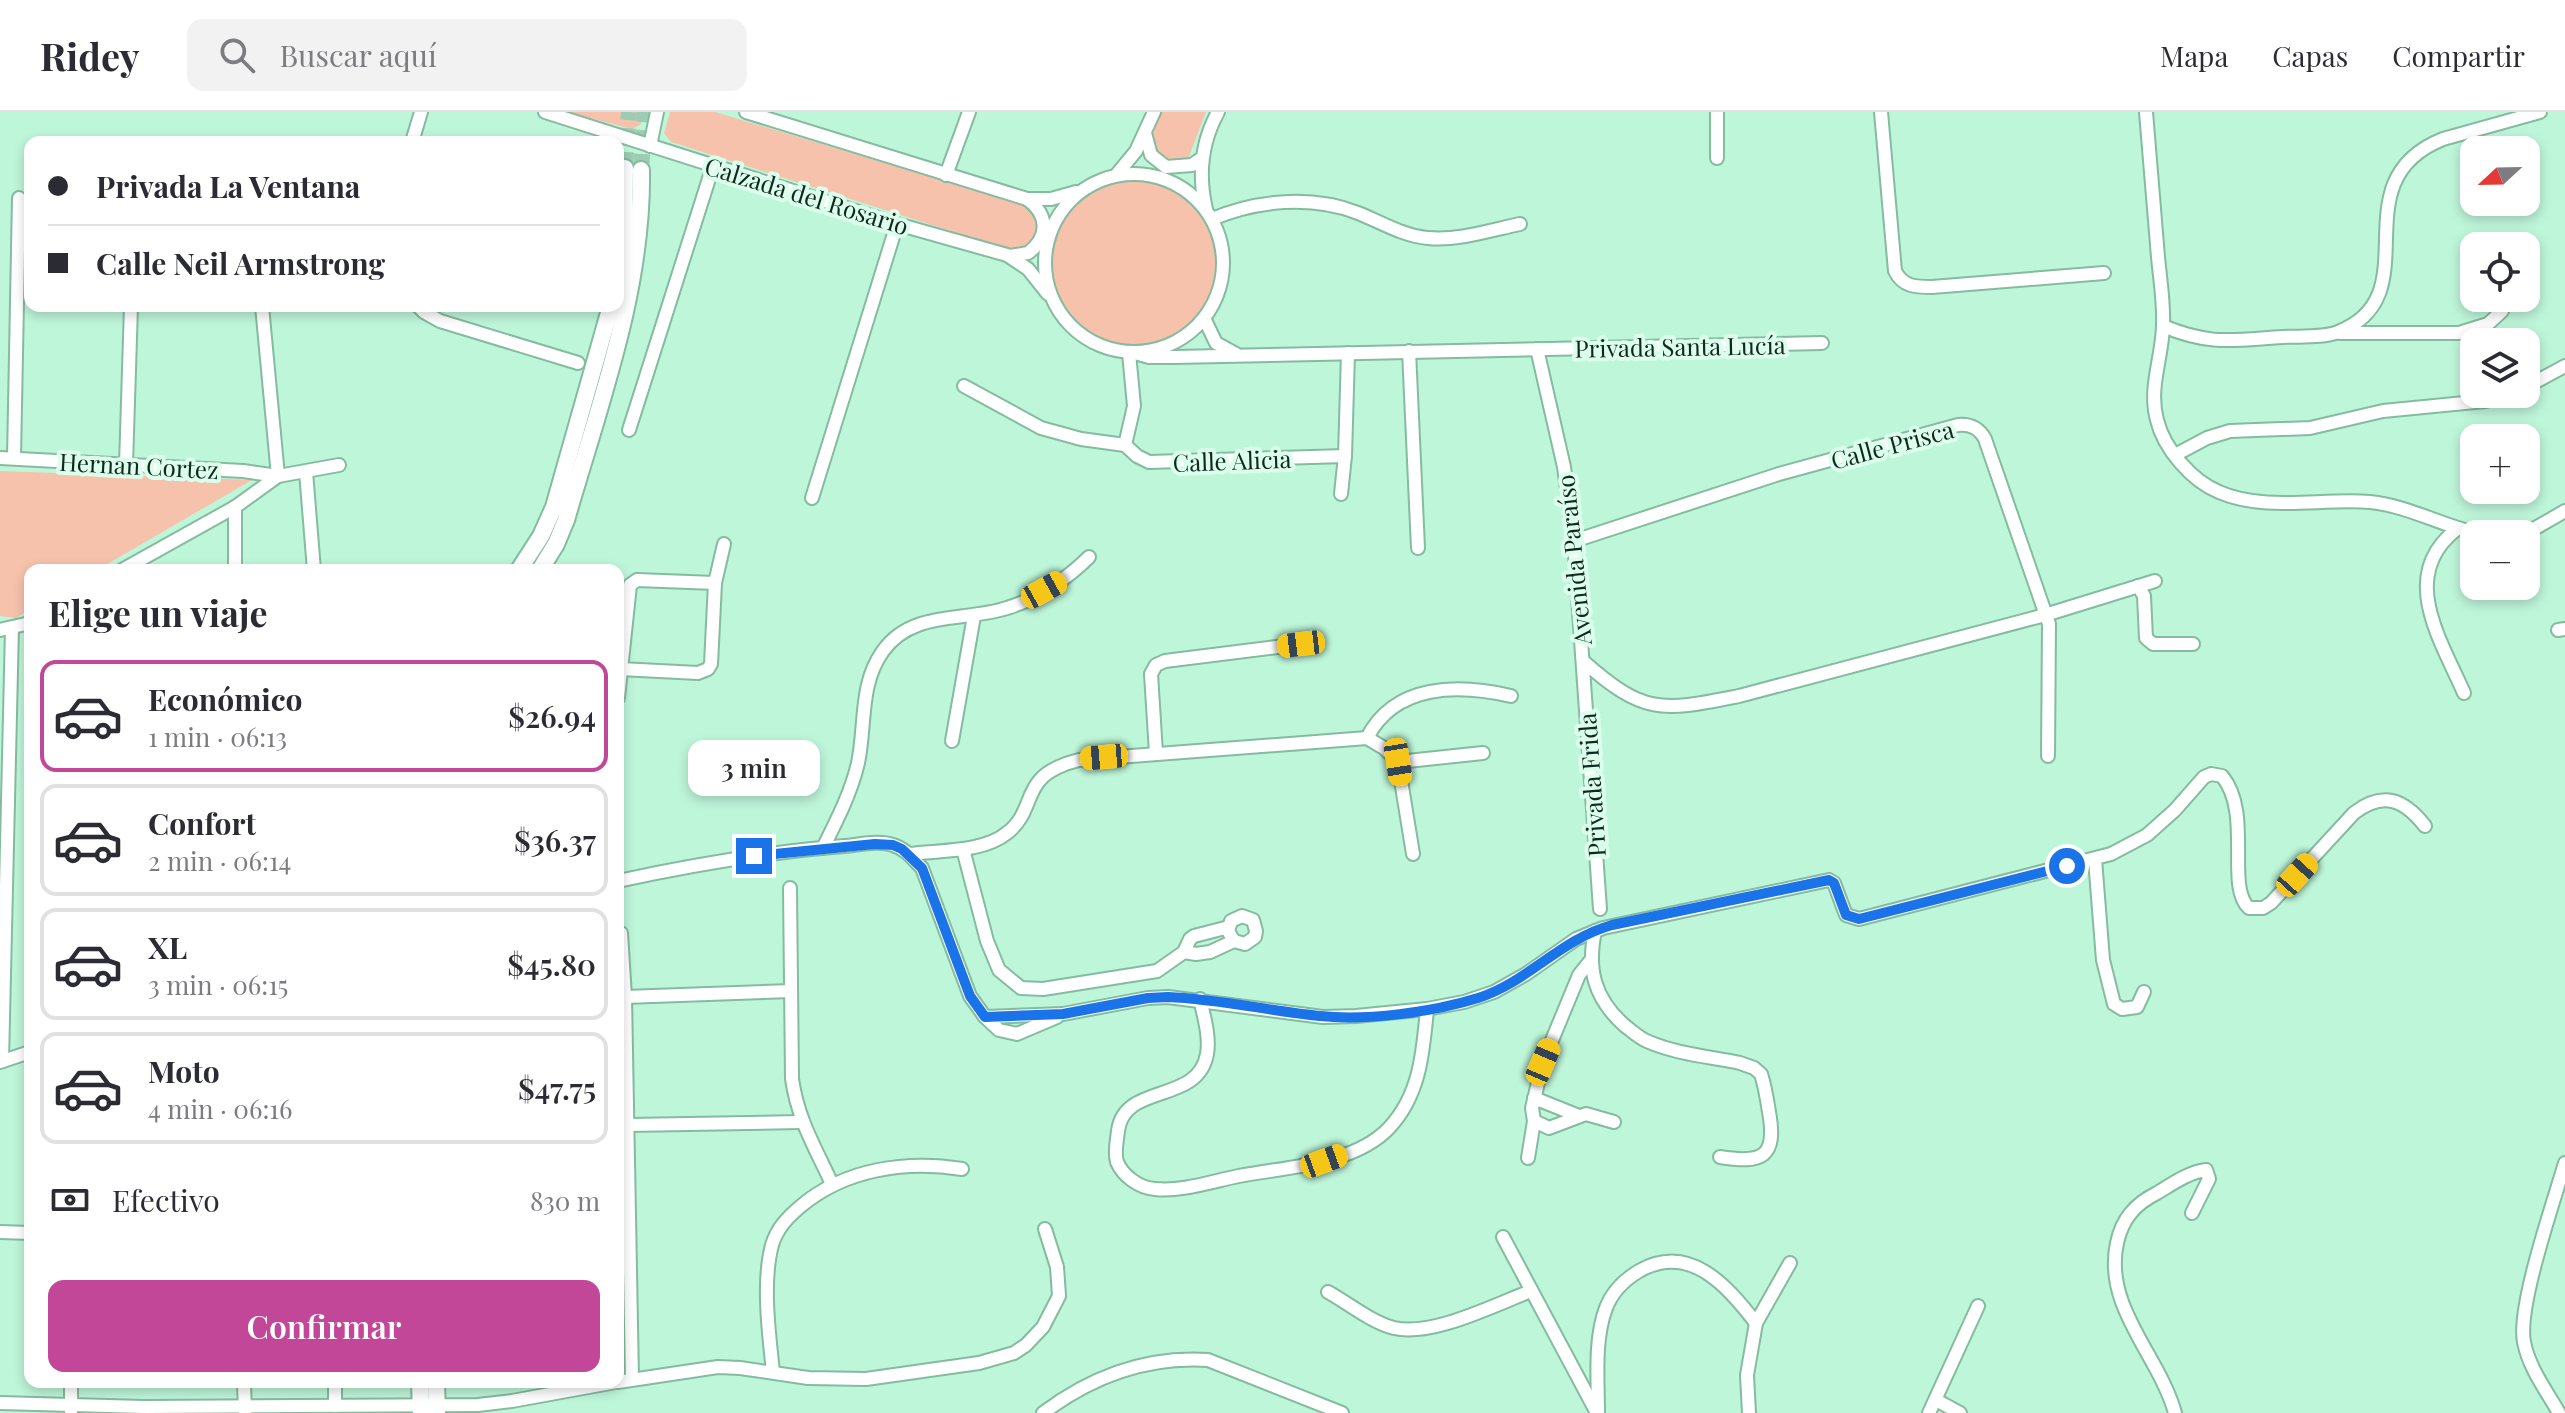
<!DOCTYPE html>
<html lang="es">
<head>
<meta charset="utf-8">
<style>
  body { margin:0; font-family:"Playfair Display",serif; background:#f2f2f3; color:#2b2b33; height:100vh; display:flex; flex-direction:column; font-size:30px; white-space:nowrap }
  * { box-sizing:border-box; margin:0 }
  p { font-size:26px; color:#7c7c81 }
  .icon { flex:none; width:44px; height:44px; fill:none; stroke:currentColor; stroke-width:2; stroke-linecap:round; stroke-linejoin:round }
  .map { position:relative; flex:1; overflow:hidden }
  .side { position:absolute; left:24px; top:452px; width:600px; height:824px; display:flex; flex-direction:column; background:#fff; border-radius:16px; box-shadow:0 4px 12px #0003 }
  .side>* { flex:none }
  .banner { position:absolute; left:24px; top:24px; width:600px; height:176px; border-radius:16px; box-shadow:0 4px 12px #0003; display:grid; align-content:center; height:176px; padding:0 24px; background:#fff }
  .needle { width:52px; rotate:248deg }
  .tools { position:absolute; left:2460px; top:24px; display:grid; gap:16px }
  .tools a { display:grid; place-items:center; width:80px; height:80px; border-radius:16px; background:#fff; box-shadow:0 4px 12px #0003; font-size:40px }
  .end { position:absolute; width:36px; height:36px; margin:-18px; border:10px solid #1a73e8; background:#fff; box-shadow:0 0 0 4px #fff }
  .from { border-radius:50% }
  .bubble { position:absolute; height:56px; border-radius:16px; background:#fff; box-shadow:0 4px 12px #0003; font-size:26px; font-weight:600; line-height:56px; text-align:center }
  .car { position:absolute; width:24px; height:48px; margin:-24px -12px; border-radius:10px; box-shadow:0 0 6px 2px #0007; background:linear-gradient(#f5c518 24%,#345 0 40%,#f5c518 0 76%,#345 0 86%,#f5c518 0) }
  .banner b { display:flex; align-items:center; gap:28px; height:76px; font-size:30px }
  .banner b+b { border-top:2px solid #e1e1e2 }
  .banner i { width:20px; height:20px; background:#2b2b33 }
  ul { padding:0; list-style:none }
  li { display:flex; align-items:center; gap:24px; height:112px; margin:0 16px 12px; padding:0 8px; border:4px solid #e1e1e2; border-radius:16px }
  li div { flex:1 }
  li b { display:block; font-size:30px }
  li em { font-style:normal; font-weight:600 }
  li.on { border-color:#c24798 }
  li>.icon { width:72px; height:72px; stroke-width:1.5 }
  h2 { padding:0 24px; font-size:36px; line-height:96px }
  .pay { display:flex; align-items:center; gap:20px; height:88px; padding:0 24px; font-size:30px }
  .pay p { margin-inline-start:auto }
  .button { display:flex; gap:16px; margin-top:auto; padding:16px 24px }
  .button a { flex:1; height:92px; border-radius:16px; background:#c24798; color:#fff; font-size:32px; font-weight:600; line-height:92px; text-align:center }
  header { display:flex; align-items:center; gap:48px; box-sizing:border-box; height:112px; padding:0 40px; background:#fff; border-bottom:2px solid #e1e1e2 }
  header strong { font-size:38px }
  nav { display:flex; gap:44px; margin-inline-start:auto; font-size:28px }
  .search { width:560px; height:72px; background:#f2f2f3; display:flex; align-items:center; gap:20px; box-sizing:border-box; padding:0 28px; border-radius:16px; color:#7c7c81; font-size:30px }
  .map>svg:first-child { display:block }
</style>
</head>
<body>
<header>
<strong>Ridey</strong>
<div class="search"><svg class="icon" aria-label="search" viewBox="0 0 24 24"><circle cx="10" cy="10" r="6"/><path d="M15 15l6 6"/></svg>Buscar aquí</div>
<nav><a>Mapa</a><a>Capas</a><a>Compartir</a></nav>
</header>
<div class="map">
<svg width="2565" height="1301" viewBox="0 0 2565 1301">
  <rect width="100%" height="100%" fill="#bef6da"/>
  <g fill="#f7c2ac">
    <polygon points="566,0 647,0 640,13 632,17"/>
    <path d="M 670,0 L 715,0 L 1029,94 C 1039,109 1042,118 1030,133 L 1008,137 L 671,30 L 664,21 Z"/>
    <polygon points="1160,0 1206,0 1188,47 1180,52 1160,48 1150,30"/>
    <circle cx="1135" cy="151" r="83"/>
    <polygon points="0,359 252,368 97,458 30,458 30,497 16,506 0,504"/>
  </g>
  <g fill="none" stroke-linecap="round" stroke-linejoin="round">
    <g stroke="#9ccdb4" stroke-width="16" stroke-dasharray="16 8" stroke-linecap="butt">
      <polyline points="625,56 629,0"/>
      <polyline points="641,58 645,0"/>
    </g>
    <defs>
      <g id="minor">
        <polyline points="545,0 897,112 1007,143 1028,157 1048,182"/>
        <polyline points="746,0 1027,87 1051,87 1076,80"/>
        <polyline points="1717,0 1717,46"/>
        <path d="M 1881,0 L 1895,159 C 1903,175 1916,175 1932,175 L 2104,161"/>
        <path d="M 2146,0 C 2150,48 2154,97 2158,145 C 2160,167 2164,190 2163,212 C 2163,244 2148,275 2157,308 C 2164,337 2192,369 2219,380 C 2265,400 2321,386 2370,390 C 2409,394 2442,414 2480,422"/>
        <polyline points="1145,21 1151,43 1166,55 1192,53 1202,46"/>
        <polyline points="412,30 421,0"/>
        <polyline points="650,34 657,0"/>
        <circle cx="1134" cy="151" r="89"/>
        <polyline points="1117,62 1136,39 1154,0"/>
        <polyline points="946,63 969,0"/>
        <path d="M 1206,97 C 1198,63 1201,31 1218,0"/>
        <path d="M 1212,107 C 1257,88 1312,83 1358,101 C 1381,110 1403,124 1428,126 C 1458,129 1491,118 1520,112"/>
        <path d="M 1010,144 L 1028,141 C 1049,125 1049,103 1027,87"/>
        <polyline points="418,194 424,200 440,209 578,251"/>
        <polyline points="1204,206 1216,231 1236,242"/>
        <path d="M 2163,214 C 2211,234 2233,228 2283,225 C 2300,224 2323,226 2338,220 C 2433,183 2336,70 2443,27 L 2540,0"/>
        <polyline points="2340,221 2459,221 2488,212 2502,199"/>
        <polyline points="1537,237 1564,355 1574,429 1600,797"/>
        <polyline points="1409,239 1418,436"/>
        <polyline points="1135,241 1149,245 1174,245 1822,231"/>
        <polyline points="964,274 1041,316 1081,327 1125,333"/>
        <polyline points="2526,275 2565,254"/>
        <polyline points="629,318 713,54"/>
        <polyline points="1125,333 1137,344 1149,350 1345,344"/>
        <polyline points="1125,333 1134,294 1129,241"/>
        <polyline points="2175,343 2207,326 2230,319 2310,316 2383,299 2485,289 2511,282"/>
        <polyline points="0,346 243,359 278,364 262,194"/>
        <polyline points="14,346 19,86"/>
        <polyline points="126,353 131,194"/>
        <polyline points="306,360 314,458"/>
        <polyline points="1341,382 1345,344 1348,241"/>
        <polyline points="812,386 897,112"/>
        <polyline points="235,395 235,458"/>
        <path d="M 2457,417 C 2397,463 2441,528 2464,581"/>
        <polyline points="2517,422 2532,418 2565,399"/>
        <path d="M 1574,429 L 1779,362 L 1958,313 C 1971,312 1979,316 1985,327 L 2049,512 L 2048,644"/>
        <polyline points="122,458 235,395 278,364 339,353"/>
        <polyline points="2138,474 2144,484 2146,526 2153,532 2193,532"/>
        <polyline points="0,518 30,511"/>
        <polyline points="2558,518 2565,517"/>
        <path d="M 1583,549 C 1645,604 1662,599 1739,584 L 2045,503 L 2155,469"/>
        <polyline points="620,557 698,561 708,557 711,552 715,471 724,432"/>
        <polyline points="618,586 630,473 637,468 715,471"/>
        <path d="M 1367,626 C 1395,571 1459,572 1511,584"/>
        <polyline points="1367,626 1384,636 1398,650 1413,742"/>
        <polyline points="952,629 974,504"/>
        <polyline points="1156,641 1151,562 1156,553 1165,549 1301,532"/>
        <polyline points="1398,650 1483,641"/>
        <path d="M 823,736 C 837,708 851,681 858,651 C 866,613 859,572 883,539 C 912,498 964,510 1007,496 C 1037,487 1067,467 1089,445"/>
        <polyline points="963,737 987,829 999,858 1021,876 1043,877 1157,859 1184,840 1196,842 1210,840 1234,829 1245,832 1255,825 1256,819 1253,808 1242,804 1231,809 1228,819 1234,829"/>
        <path d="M 909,742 C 940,738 982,741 1007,721 C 1029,704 1026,683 1040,668 C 1048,658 1066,651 1079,648 L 1367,626"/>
        <polyline points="2095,747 2103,848 2114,892 2122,897 2137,895 2144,880"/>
        <path d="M 618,769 C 692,753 768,740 844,734 C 859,733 878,728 893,733 C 906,737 913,747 922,756 L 970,884 L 985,905 L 999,918 L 1017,922 L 1057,905"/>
        <path d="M 790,776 L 792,967 C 798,1008 815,1035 832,1072"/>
        <path d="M 1595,819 C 1587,857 1594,886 1624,913 C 1632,919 1640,927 1649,930 C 1677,942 1711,945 1740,951 L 1754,956 L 1761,962 C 1765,974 1767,987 1769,1000 C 1777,1045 1763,1052 1720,1045"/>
        <polyline points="621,821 625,885 632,1267"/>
        <polyline points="1184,840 1190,827 1194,824 1229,815"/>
        <polyline points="625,885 791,879"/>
        <path d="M 1200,887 C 1204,905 1210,924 1207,942 C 1198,993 1124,970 1118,1019 C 1117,1029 1114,1040 1117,1050 C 1123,1064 1139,1076 1155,1077 C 1182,1080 1213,1069 1239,1064 C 1285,1055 1354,1053 1389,1016 C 1420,983 1423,941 1427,897"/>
        <path d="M 985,905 L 1063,902 L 1148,886 L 1168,885 L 1323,905 L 1356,904 L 1427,897 L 1464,890 L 1494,880 L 1526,862 L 1576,827 L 1603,816 L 1829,768 L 1834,771 L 1846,803 L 1859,807 L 2111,742 L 2147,723 L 2175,698 L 2204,665 L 2211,662 L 2222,664 C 2253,701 2225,775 2249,796 L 2263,796 L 2271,791 L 2354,701 C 2383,679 2404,687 2425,714"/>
        <polyline points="2,949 12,516"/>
        <polyline points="0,950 30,940"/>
        <polyline points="1534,986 1579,1004"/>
        <polyline points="1534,1009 1549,1016 1586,1002 1614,1010"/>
        <polyline points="628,1013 801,1010"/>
        <polyline points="1528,1046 1534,1009 1532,996 1543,950 1579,863 1591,848"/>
        <polyline points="0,1120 30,1121"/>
        <polyline points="1503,1125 1597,1301"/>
        <path d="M 1328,1180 C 1348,1191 1371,1210 1394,1216 C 1432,1225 1494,1193 1531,1179"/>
        <path d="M 773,1260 C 769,1222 762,1170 772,1133 C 777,1116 788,1105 801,1094 C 845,1057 906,1048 962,1057"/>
        <polyline points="71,1270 71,1299"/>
        <polyline points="244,1270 245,1301"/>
        <polyline points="618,1270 718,1255 740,1256 808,1266 866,1267 979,1251 1014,1241 1026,1233 1043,1215 1059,1184 1057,1155 1045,1117"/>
        <polyline points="1936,1288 1960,1301"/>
        <polyline points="0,1291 144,1295 478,1293 512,1289 616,1270"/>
        <polyline points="335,1294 335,1270"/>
        <path d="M 1043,1301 C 1091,1265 1147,1244 1208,1248 L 1342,1301"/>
        <path d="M 1598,1301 C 1598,1268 1594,1227 1606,1196 C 1612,1180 1624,1168 1639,1159 C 1690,1130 1727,1174 1756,1211"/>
        <polyline points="1749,1301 1747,1263 1756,1211 1790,1151"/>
        <polyline points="1929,1301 1978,1194"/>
        <path d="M 2175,1301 C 2159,1243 2103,1195 2117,1131 C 2122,1107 2135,1092 2157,1081 C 2172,1072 2189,1060 2206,1058 L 2209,1067 L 2192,1101"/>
        <path d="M 2559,1301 C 2546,1278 2529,1256 2524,1230 C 2517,1195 2554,1089 2565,1051"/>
      </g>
      <g id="major">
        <polyline points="618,169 624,131 625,56"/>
        <polyline points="519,458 541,424 554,395 611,194"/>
        <path d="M 540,458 L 556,432 L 566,408 C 599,293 643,178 641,58"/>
        <polyline points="420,1270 421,1301"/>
        <polyline points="436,1270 437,1301"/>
      </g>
    </defs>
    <use href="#minor" stroke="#85bba1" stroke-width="16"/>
    <use href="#major" stroke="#85bba1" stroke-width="20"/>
    <use href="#minor" stroke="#fff" stroke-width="12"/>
    <use href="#major" stroke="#fff" stroke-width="16"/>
  </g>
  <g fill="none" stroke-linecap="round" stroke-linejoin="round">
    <path stroke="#1a73e8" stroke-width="10" d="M 754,744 L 875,732 L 893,733 L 902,737 L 922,756 L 970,884 L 985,905 L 1063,902 L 1148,886 L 1168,885 C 1219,887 1269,899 1320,904 C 1367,909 1433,900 1478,886 C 1528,870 1561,827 1612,813 L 1829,768 L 1834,771 L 1846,803 L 1859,807 L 2067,754"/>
  </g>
  <g text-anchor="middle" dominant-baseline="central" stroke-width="8" stroke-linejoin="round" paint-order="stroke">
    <g font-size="24" fill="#12281e" stroke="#dcfeed">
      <text transform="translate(807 83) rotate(17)">Calzada del Rosario</text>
      <text transform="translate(1680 234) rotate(-1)">Privada Santa Lucía</text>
      <text transform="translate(1892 332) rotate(-15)">Calle Prisca</text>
      <text transform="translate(1232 348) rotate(-2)">Calle Alicia</text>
      <text transform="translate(139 353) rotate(3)">Hernan Cortez</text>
      <text transform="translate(1573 448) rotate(-96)">Avenida Paraíso</text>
      <text transform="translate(1591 673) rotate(-94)">Privada Frida</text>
    </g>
  </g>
</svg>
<div class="tools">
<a><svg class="needle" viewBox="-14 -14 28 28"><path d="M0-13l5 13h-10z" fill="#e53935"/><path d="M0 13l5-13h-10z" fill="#7c7c81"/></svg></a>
<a><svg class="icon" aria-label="locate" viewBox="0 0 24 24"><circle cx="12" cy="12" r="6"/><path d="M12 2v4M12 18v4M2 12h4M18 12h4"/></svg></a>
<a><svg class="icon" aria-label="layers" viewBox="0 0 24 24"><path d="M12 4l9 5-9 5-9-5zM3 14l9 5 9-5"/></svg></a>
<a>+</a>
<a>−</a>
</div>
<i class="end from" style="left:2067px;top:754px"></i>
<i class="end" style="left:754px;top:744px"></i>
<div class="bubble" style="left:688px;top:628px;width:132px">3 min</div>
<i class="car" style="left:1044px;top:478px;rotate:61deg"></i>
<i class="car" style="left:1301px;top:532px;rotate:263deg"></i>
<i class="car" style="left:1104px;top:645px;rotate:265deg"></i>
<i class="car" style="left:1398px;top:650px;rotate:171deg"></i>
<i class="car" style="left:2297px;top:763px;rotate:42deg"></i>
<i class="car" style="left:1543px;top:950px;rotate:23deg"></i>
<i class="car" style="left:1324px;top:1049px;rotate:70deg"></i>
<div class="banner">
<b><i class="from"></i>Privada La Ventana</b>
<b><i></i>Calle Neil Armstrong</b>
</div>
<section class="side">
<h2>Elige un viaje</h2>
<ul>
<li class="on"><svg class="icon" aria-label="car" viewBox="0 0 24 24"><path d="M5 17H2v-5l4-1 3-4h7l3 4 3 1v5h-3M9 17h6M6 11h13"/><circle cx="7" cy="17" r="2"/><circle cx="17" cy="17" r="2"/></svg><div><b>Económico</b><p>1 min · 06:13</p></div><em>$26.94</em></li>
<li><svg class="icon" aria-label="car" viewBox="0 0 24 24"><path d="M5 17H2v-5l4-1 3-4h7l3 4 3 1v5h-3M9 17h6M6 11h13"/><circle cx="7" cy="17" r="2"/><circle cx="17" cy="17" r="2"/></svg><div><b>Confort</b><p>2 min · 06:14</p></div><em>$36.37</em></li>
<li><svg class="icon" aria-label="car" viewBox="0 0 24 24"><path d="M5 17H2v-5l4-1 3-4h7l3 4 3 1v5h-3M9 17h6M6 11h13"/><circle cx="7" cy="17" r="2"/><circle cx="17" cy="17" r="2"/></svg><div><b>XL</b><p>3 min · 06:15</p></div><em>$45.80</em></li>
<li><svg class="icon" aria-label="car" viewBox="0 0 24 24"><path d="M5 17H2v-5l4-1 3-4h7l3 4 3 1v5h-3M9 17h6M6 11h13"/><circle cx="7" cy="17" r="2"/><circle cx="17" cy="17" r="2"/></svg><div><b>Moto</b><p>4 min · 06:16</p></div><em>$47.75</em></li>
</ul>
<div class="pay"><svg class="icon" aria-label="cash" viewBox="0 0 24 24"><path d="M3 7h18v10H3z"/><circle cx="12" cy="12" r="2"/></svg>Efectivo<p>830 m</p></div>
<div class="button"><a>Confirmar</a></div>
</section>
</div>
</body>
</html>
